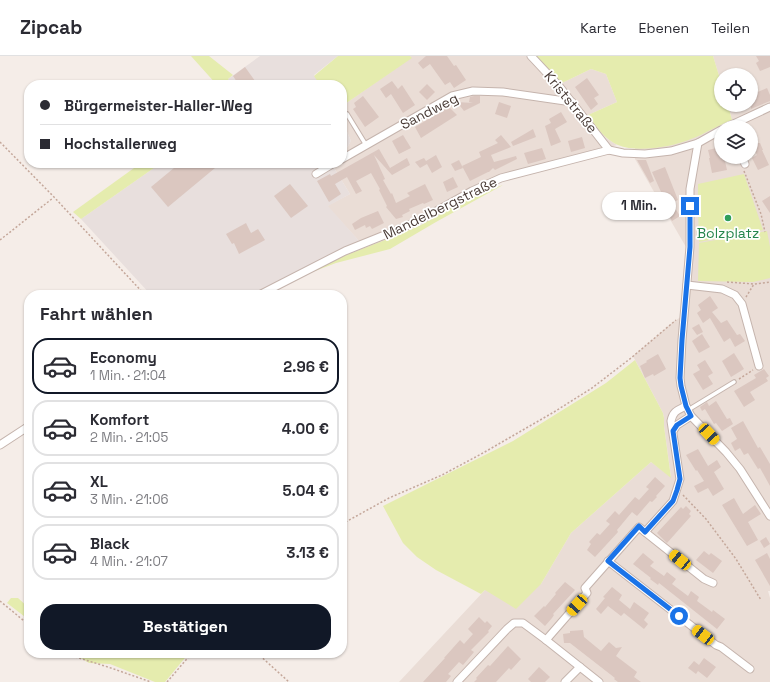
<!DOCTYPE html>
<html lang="de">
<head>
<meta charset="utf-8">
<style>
  body { margin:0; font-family:"Space Grotesk",sans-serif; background:#f2f2f3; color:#2b2b33; height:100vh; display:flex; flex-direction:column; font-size:15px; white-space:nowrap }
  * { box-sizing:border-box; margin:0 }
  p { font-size:13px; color:#7c7c81 }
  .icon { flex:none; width:22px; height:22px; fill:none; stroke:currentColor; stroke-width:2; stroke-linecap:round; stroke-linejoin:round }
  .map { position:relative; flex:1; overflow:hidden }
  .sheet { position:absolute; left:24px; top:234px; width:323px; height:368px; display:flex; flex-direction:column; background:#fff; border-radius:16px; box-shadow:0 1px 3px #0004 }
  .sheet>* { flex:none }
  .top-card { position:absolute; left:24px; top:24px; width:323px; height:88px; border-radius:16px; box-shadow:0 1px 3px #0004; display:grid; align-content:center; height:88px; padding:0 16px; background:#fff }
  .controls { position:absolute; left:714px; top:12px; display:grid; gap:8px }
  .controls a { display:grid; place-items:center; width:44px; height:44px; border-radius:50%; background:#fff; box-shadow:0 1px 3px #0004; font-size:20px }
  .end { position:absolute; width:18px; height:18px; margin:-9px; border:5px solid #1a73e8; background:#fff; box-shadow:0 0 0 2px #fff }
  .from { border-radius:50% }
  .bubble { position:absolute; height:28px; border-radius:14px; background:#fff; box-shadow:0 1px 3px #0004; font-size:13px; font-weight:700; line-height:28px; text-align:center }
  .car { position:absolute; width:12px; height:24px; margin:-12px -6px; border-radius:5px; box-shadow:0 0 3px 1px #0007; background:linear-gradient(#f5c518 24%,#345 0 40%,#f5c518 0 76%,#345 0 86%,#f5c518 0) }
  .top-card b { display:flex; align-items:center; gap:14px; height:38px; font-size:15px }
  .top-card b+b { border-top:1px solid #e1e1e2 }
  .top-card i { width:10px; height:10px; background:#2b2b33 }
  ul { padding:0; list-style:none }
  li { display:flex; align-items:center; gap:12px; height:56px; margin:0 8px 6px; padding:0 8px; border:2px solid #e1e1e2; border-radius:16px }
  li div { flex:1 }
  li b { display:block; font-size:15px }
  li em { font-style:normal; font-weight:700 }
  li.on { border-color:#111827 }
  li>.icon { width:36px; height:36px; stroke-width:1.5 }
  h2 { padding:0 16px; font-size:18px; line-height:48px }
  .primary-button { display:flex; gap:8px; margin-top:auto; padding:8px 16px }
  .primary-button a { flex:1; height:46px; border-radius:16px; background:#111827; color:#fff; font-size:16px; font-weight:700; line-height:46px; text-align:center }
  header { display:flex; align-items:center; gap:24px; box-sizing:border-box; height:56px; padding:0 20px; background:#fff; border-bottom:1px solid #e1e1e2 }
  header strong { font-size:19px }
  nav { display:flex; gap:22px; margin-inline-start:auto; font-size:14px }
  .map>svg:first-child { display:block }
</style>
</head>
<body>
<header>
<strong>Zipcab</strong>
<nav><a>Karte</a><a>Ebenen</a><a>Teilen</a></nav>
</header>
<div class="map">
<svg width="770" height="626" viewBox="0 0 770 626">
  <rect width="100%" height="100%" fill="#f5ede8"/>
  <g fill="#eaddd6" fill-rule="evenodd">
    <polygon points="410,0 535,0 562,27 591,13 606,18 617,46 588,59 606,82 617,89 499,121 403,170 360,186 327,150 350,138 334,112 338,107 342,107 342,100 351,85 342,64 342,50 411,2"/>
    <path d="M 713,0 L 770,0 L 770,535 L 768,535 L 770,542 L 770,626 L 399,626 L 485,534 L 541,528 L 571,477 L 651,406 L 671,421 L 664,370 L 664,362 L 663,357 L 633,300 L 673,266 L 684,259 L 690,191 L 686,191 L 635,103 L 635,92 L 652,92 L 732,64 L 728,49 L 751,49 L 751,19 L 721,19 L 721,26 ZM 721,71 L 751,71 L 751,101 L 721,101 Z"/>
  </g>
  <g fill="#e8dfdd">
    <polygon points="260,0 338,0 314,19 320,29 232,29 228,23"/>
    <polygon points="342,64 351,85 342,100"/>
    <polygon points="161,107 338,107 334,112 350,138 328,150 360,186 248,239 151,239 81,163"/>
  </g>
  <g fill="#e5ecae">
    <polygon points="191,0 209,0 233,19 228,23 232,29 217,29"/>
    <polygon points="338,0 410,0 412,2 342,50 342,29 320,29 314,20"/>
    <path d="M 535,0 L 713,0 L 721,26 L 721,49 L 728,49 L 732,64 C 718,69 705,78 691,83 C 672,91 637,97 618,89 C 615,88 611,85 608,83 C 600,77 594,67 588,59 L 617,46 L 606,18 L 591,13 L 562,27 Z"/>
    <polygon points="141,107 161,107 81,163 73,156"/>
    <polygon points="744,118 763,174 699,186 698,149 698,128"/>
    <polygon points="503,129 436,166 390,193 336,207 307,218 344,200 372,189 398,179 421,169 472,140"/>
    <polygon points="767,175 770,191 770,222 753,226 698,225 699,187"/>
    <polygon points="635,304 663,357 664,362 664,370 671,422 651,406 571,477 541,528 516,553 485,534 481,538 436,514 417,501 403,487 383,450 513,385 606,327"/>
    <polygon points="11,542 18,542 29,552 29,564 7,547"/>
    <polygon points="73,597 189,597 165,626 155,626 110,608 89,607"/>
  </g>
  <g fill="#dbc7c0">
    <polygon points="426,0 447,0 454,10 456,9 466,24 454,32 450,26 445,29 430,8 423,13 418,7"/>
    <polygon points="756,0 770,0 770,11 760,15 756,7 759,5"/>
    <polygon points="245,11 258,29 239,29 233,20"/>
    <polygon points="587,22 599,39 594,42 598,48 591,54 575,31"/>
    <polygon points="392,25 398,33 402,29 415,49 403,57 391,38 386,42 380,33"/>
    <polygon points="427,28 435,36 427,44 419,36"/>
    <polygon points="767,32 770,39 770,45 751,53 751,39"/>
    <polygon points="363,40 379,61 365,71 353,53 356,51 354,47"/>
    <polygon points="474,40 480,40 480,47 464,55 457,46 473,47 469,46 470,41"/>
    <polygon points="499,46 511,50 507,62 495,58"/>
    <polygon points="449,51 457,59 421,82 415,71"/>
    <polygon points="561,56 567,66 555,73 561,86 551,90 545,70 551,67 549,63"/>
    <polygon points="751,71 758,87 760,87 763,94 762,94 769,109 758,114 752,102 757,99 751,87"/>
    <polygon points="533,73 536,81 513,90 511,86"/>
    <polygon points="403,79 411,92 399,98 392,85"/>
    <polygon points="501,79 511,91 491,99 494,106 516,100 517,103 495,114 493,112 489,116 488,116 470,125 462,110 481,101 479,96 498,87 495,84"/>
    <polygon points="582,81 585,92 571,96 568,85"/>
    <polygon points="721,91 721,101 724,101 727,114 712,117 709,102 710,102 708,94"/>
    <polygon points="542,92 546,103 528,108 524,97"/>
    <polygon points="379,93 390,112 407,102 410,109 392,119 374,99 385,123 383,124 391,138 392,137 396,147 410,140 407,137 425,128 433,144 424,148 423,147 409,153 410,155 402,159 403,161 396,163 386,151 387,150 379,134 380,133 371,117 356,125 362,135 356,138 347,121 335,128 341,138 329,146 317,125 330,118 331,120"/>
    <polygon points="436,99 442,111 432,117 427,108 420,112 415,106 424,102 426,105"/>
    <polygon points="459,104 463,112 455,115 451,108"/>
    <polygon points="637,104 646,104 654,125 650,127"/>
    <polygon points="180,107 221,107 168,151 151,131"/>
    <polygon points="665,111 678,144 674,146 675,148 673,149 680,160 672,165 663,148 666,147 652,116"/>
    <polygon points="453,121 458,131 447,136 443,126"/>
    <polygon points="290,128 308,150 291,162 274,140"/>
    <polygon points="770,140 770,157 762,145"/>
    <polygon points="378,155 384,167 372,173 370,170 366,172 365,169 355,174 352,168 361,162"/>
    <polygon points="246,167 251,177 258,173 265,184 239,198 234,187 232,188 226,178"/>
    <polygon points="710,240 718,252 712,256 721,267 727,264 737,279 740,278 745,285 735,291 730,282 724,286 710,262 703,267 697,257 701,254 698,249"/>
    <polygon points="699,268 703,276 697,279 692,272"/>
    <polygon points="702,278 710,291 699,297 692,285"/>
    <polygon points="734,297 744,313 731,321 722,305"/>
    <polygon points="658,298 666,313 654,320 653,318 645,322 640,310 647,306 646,305"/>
    <polygon points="705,304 713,317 708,320 713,328 703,334 693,318 700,314 697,309"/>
    <polygon points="764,313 769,320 766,322 768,325 750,336 755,344 744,351 734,335 756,322 754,319"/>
    <polygon points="716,345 727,363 730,362 733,368 722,375 716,367 714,368 705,353 702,355 700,351 707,346 709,350"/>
    <polygon points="743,365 758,392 760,391 770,408 770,430 760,412 758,413 748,397 744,399 740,392 735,395 731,387 737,383 731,372"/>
    <polygon points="698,393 708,410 717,404 721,411 714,416 724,433 713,440 708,432 698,437 694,430 704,425 697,414 696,415 686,399"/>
    <polygon points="655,421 665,430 656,440 657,441 652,446 650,445 637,460 632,456 617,474 618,476 595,501 587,494 591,488 589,486 597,477 600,479 610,468 606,465 615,455 619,459 635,441 639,444 649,433 646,431"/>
    <polygon points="734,442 743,458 755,449 761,458 748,466 758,484 747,490 722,449"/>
    <polygon points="686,450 691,455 689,458 691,460 667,487 657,477 681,451 683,453"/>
    <polygon points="766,481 770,488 764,492 760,485"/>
    <polygon points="704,495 709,499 711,497 722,505 713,517 696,504"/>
    <polygon points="643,497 654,506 650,510 664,520 667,516 676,523 672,528 688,540 691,535 699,541 697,545 712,556 713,554 725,563 717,573 659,527 658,529 650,523 651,522 633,508"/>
    <polygon points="767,497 770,503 770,530 755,504"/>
    <polygon points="565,526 575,534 553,558 554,559 552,562 545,570 534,560 544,550 545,551 556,538 555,537"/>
    <polygon points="612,531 622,539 619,544 630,553 634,546 649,557 644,564 648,568 644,573 624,557 621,560 608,550 601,558 596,553 605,542 603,541"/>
    <polygon points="479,561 485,567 487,565 492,570 488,575 489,576 471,594 474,596 463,609 459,606 448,618 451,620 446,626 423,626 445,602 444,602 460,584 464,588 473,578 468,573"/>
    <polygon points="583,574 584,581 601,595 609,586 616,592 622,591 616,600 637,616 634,621 641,626 618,626 614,623 615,622 570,587 564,587 563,578 570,577 570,575"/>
    <polygon points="508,590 521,603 511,614 509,612 496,626 474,626 477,623 476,622 488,609 490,610"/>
    <polygon points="704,602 716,611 707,622 698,615 696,618 688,612 694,605 699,609"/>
    <polygon points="539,611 550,621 545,626 531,626 528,623"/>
  </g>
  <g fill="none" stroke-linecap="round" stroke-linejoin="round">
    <defs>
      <g id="lane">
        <polyline points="347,58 366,89"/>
        <polyline points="688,354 734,326"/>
      </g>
      <g id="street">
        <polyline points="531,0 559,30 609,94"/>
        <polyline points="727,71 770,51"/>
        <polyline points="698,87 690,133 690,191 682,284 680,322 681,330 686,350 691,360 726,396 740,413 770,460"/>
        <polyline points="742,101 745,108"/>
        <polyline points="342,103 452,40 473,35 503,36 572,46"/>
        <polyline points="316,118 334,107"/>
        <polyline points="687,229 722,233 735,239 742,248 759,310"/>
        <polyline points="259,239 345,195 402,172 424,162 472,135 501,122 609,94 623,97 645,98 671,95 698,87 721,74"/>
        <polyline points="673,375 677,369 691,360"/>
        <polyline points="0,389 29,370"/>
        <polyline points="645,476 704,523 713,527"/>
        <polyline points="608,505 716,589 721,591 750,613"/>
        <path d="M 546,584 L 587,537 L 585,532 L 639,471 L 645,476 L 673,445 L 680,423 L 671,365 C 673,355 678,354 686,350"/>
        <polyline points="457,626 507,573 514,567 523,567 546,584 599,626"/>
        <polyline points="565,626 580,611"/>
      </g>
    </defs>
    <use href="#lane" stroke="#c5b4ad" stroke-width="5.5"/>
    <use href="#street" stroke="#c5b4ad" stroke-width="9"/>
    <g stroke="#c4a79a" stroke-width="1.5" stroke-dasharray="2 2" stroke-linecap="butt">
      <polyline points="0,86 54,141 145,239"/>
      <polyline points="744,115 761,158 765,176"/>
      <polyline points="0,184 53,142"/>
      <polyline points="727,226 754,228 770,226"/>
      <polyline points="746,241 754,228"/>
      <polyline points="739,323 753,314"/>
      <polyline points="683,439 706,463 736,503 761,544"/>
      <polyline points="342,468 389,442 442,419 483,397 554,356 592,332 631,302 676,264"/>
      <polyline points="0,545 29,569"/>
      <polyline points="64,597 66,598 108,611 151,626"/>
      <polyline points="257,597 289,626"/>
      <polyline points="167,626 192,597"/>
    </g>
    <use href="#lane" stroke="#fff" stroke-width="3.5"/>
    <use href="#street" stroke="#fff" stroke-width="7"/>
  </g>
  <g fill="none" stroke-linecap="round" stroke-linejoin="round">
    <polyline stroke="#1a73e8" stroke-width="5" points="679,560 608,505 639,470 645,476 673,445 677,434 680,423 673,375 677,369 691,360 686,350 681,330 680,322 682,284 690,191 690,150"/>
  </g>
  <circle fill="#2e9e5b" stroke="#fff" stroke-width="1.5" cx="728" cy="162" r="4"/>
  <g text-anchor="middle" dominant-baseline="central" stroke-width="3.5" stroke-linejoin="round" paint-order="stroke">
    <g font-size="14" fill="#493b36" stroke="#fff">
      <text transform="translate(571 46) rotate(51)">Kriststraße</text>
      <text transform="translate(429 55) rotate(-27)">Sandweg</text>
      <text transform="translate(440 152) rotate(-26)">Mandelbergstraße</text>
    </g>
    <g font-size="14" fill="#27864d" stroke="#fff">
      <text x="728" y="177">Bolzplatz</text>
    </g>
  </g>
</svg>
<div class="controls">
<a><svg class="icon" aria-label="locate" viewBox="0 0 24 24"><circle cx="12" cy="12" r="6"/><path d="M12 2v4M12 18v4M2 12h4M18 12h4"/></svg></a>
<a><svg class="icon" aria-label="layers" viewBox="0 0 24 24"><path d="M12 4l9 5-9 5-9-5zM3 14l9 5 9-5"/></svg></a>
</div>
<i class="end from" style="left:679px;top:560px"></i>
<i class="end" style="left:690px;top:150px"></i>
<div class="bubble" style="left:602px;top:136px;width:74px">1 Min.</div>
<i class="car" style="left:709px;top:378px;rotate:137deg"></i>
<i class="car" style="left:680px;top:504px;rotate:309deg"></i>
<i class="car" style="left:577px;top:549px;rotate:222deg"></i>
<i class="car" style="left:703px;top:579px;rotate:307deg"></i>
<div class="top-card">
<b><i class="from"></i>Bürgermeister-Haller-Weg</b>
<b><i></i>Hochstallerweg</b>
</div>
<section class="sheet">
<h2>Fahrt wählen</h2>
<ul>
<li class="on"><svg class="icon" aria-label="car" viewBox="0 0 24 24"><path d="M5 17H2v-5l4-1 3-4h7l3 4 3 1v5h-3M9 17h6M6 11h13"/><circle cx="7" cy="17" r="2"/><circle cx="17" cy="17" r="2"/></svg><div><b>Economy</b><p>1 Min. · 21:04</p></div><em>2.96 €</em></li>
<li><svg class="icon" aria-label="car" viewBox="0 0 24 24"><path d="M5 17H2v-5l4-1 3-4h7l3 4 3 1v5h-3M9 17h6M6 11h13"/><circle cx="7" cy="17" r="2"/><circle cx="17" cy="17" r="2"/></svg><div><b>Komfort</b><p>2 Min. · 21:05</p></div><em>4.00 €</em></li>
<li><svg class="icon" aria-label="car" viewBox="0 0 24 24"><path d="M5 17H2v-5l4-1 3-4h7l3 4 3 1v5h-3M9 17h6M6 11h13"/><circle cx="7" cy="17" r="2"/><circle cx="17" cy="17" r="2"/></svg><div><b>XL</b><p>3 Min. · 21:06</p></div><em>5.04 €</em></li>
<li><svg class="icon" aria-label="car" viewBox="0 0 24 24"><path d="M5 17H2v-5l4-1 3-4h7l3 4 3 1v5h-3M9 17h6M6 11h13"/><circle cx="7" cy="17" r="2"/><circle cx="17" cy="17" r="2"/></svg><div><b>Black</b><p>4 Min. · 21:07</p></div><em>3.13 €</em></li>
</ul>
<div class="primary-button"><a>Bestätigen</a></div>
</section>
</div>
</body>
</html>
